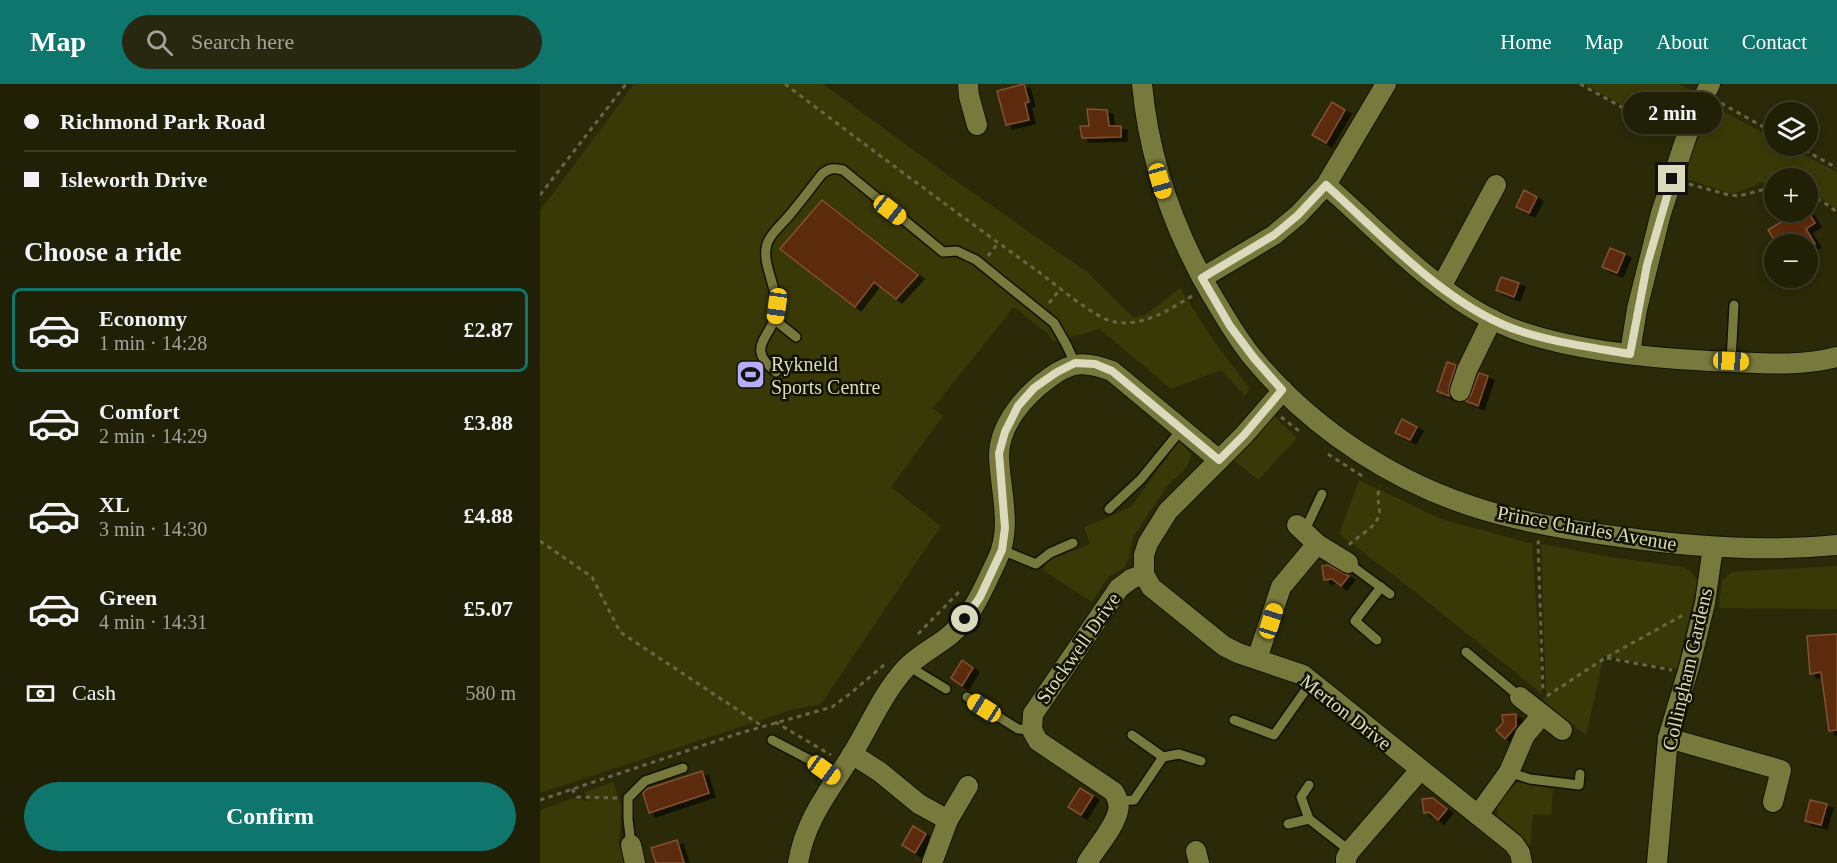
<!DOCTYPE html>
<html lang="en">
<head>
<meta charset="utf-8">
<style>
  body { margin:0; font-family:"Times New Roman",serif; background:#282811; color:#f1f3f6; height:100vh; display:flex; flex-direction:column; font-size:22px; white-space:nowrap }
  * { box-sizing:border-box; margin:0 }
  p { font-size:20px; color:#a2a39b }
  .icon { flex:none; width:33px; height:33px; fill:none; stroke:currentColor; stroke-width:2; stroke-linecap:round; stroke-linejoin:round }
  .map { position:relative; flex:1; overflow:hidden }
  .side { display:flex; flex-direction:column; background:#202007; width:540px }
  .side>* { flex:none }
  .top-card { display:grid; align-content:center; height:132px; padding:0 24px; background:#202007 }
  .controls { position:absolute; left:1224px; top:18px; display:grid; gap:12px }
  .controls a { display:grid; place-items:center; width:54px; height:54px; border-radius:50%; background:#202007; box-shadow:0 3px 9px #0003,0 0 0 2px #3d3e28; font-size:30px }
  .end { position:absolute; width:27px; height:27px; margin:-14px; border:8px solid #dadbbc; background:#111; box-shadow:0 0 0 3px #111 }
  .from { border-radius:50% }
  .bubble { position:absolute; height:42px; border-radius:21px; background:#202007; box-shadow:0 3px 9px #0003,0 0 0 2px #3d3e28; font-size:20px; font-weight:800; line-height:42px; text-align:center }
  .car { position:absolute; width:18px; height:36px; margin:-18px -9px; border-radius:8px; box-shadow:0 0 4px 2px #0007; background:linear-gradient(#f5c518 24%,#345 0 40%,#f5c518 0 76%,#345 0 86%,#f5c518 0) }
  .top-card b { display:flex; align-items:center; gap:21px; height:57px; font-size:22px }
  .top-card b+b { border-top:2px solid #3d3e28 }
  .top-card i { width:15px; height:15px; background:#f1f3f6 }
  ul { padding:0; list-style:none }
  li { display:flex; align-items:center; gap:18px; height:84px; margin:0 12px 9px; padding:0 12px; border:3px solid transparent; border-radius:9px }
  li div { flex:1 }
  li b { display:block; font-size:22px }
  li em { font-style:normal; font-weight:800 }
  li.current { border-color:#0f766e }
  li>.icon { width:54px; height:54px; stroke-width:1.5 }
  h2 { padding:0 24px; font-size:27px; line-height:72px }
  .pay { display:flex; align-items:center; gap:15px; height:66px; padding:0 24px; font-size:22px }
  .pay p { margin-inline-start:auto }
  .action { display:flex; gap:12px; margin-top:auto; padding:12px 24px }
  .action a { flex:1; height:69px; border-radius:36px; background:#0f766e; color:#fff; font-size:24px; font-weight:800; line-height:69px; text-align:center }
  header { display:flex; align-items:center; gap:36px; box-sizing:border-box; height:84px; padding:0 30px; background:#0f766e; color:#fff }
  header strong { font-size:28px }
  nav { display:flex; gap:33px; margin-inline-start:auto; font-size:21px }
  .search { width:420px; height:54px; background:#282811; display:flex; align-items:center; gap:15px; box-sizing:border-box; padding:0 21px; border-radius:33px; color:#a2a39b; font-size:22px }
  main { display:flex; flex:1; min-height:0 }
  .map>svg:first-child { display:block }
</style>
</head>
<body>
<header>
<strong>Map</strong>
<div class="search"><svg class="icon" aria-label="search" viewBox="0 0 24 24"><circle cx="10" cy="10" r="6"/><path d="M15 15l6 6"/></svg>Search here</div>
<nav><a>Home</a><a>Map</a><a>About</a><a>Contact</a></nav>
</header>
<main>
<section class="side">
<div class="top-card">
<b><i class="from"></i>Richmond Park Road</b>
<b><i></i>Isleworth Drive</b>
</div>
<h2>Choose a ride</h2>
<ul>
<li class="current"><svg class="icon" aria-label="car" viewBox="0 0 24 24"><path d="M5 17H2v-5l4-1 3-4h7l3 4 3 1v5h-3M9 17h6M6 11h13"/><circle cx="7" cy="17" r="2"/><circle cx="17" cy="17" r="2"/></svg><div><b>Economy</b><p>1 min · 14:28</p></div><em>£2.87</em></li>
<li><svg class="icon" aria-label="car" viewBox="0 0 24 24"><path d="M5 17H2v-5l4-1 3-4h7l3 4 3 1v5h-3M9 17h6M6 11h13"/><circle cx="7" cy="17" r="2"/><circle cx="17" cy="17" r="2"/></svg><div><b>Comfort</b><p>2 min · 14:29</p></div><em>£3.88</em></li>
<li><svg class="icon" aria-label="car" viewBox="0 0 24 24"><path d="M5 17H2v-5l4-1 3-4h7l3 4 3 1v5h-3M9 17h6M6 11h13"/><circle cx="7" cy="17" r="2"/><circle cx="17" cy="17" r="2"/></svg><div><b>XL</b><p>3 min · 14:30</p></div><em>£4.88</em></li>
<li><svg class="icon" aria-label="car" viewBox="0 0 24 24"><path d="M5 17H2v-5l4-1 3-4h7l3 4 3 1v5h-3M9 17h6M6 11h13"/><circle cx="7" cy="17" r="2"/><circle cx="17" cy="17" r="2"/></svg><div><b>Green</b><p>4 min · 14:31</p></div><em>£5.07</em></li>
</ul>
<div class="pay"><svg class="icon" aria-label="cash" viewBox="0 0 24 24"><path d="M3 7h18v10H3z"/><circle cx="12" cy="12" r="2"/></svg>Cash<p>580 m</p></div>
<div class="action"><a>Confirm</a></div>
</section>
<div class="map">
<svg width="1297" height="779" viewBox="0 0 1297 779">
  <defs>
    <filter id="shadow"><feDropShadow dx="6" dy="4" stdDeviation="0" flood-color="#0009"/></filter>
  </defs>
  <rect width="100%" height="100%" fill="#2a2a09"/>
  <g fill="#393907">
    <polygon points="94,0 283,0 416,97 547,188 594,234 605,231 640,204 673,256 710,305 705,312 681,286 631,305 560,245 513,258 508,250 474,223 393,324 403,332 351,403 401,442 281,620 251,626 0,709 0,127"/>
    <polygon points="1044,0 1139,0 1154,8 1135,50"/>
    <polygon points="1168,19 1234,55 1234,62 1247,62 1297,88 1297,126 1281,114 1268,109 1268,94 1234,94 1234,99 1220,99 1193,110 1143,94"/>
    <polygon points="734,332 757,354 718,396 692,375"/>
    <polygon points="639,357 651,370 647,383 627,402 593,453 589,473 584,484 568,493 552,518 503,486 509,476 550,460 544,443 565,435 591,423"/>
    <polygon points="819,396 901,435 992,460 1002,610 873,506 799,450"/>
    <polygon points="1001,460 1076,474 1143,483 1149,486 1158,496 1137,585 1064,572 1046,651 1003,617 1006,611"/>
    <polygon points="1297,482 1297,525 1179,524 1182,497 1191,488"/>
    <polygon points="73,698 81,720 80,755 78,758 85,779 0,779 0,726 34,714 48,717 45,708"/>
    <polygon points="977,698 1013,705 1011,731 993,730 990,763 980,750 958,732 957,721"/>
  </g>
  <g fill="#5c2c0c" stroke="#844f31" stroke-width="1.5" filter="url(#shadow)">
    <polygon points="484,0 489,18 485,19 489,36 466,41 457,7"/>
    <polygon points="792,18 805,26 786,59 772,51"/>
    <polygon points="547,25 567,26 569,42 581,42 581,53 542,54 540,42 549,42"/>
    <polygon points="984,106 997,113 989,129 976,123"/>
    <polygon points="282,116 378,191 356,215 334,198 315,223 240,165"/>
    <polygon points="1257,128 1268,128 1275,139 1266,145 1275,160 1237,160 1228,146"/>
    <polygon points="1070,164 1085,170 1077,189 1062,183"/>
    <polygon points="961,193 979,199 974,213 956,206"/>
    <polygon points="907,278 916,281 909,303 909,312 897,307"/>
    <polygon points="939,289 948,292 938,322 926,317 931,311"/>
    <polygon points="862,335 877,343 870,356 855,349"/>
    <polygon points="788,481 809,492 801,502 792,495 784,496 782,482"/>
    <polygon points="1297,550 1297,646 1289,647 1281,588 1270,590 1267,552"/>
    <polygon points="422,576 433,584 422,602 411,594"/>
    <polygon points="976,630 976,642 965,655 956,646 963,639 962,631"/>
    <polygon points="162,687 169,709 109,729 103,709 107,705"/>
    <polygon points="540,704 553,712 541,731 528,723"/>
    <polygon points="893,714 907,725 898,736 889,728 884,729 882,715"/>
    <polygon points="1270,716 1287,720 1281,741 1265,737"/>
    <polygon points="373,742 386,750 375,769 362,761"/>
    <polygon points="137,756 144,779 116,779 111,764"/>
  </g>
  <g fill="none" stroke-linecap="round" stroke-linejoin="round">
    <defs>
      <g id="lane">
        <polyline points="235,236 256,253"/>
        <polyline points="1191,277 1194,221"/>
        <path d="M 236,288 C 202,261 235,254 236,224 C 238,203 221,180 227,160 C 230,150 240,142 247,134 C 259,120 270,105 282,90 C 289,84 293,84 303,86 L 403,168 L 417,167 L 436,176 L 514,239 L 526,260 L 535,279"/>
        <polyline points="569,425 601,395 641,346"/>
        <polyline points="764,448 782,410"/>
        <polyline points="462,466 496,480 510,469 533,459"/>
        <polyline points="808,479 850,510"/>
        <polyline points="837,556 815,537 841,503"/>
        <polyline points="926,568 980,613"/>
        <polyline points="371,579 378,588 406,605"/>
        <polyline points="427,613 478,645 492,646"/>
        <polyline points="694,636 734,651 772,597"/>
        <polyline points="592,651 623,673 639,670 661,677"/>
        <polyline points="232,656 272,677 296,695"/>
        <polyline points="969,688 990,695 1039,701 1040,690"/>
        <polyline points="769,701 761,713 769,735 810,767"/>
        <polyline points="578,717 594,716 623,673"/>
        <polyline points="748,740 769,735"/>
        <polyline points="91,761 88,735 88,714 105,697 143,684"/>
      </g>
      <g id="street">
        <polyline points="428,0 429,12 437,41"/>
        <path d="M 602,0 C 609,75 633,144 670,208 C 684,231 697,255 714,275 C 774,347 858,401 947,427 C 991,440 1036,447 1081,453 C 1152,463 1226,468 1297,461"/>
        <path d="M 786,101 C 824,134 859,171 899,201 C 923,220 952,238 982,248 C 1038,267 1111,274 1170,277 C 1211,278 1256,284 1297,273"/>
        <polyline points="662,194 734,151 758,131 786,101 846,0"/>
        <polyline points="901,203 956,101"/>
        <polyline points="1090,269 1097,225 1121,129 1150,42 1170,0"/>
        <polyline points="743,306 704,351 628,427 608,459 604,471 604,490 611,503 684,562 698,569 763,591 974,760 980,769 982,779"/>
        <polyline points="920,307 927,286 952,235"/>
        <polyline points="757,441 777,460 808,479"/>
        <polyline points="717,575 741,503 777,460"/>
        <polyline points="980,613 1022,646"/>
        <polyline points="1128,654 1241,686 1233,718"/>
        <polyline points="312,670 340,688 379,720 408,736"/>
        <polyline points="938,731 969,688 985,651 1002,631"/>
        <polyline points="91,761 95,779"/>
        <polyline points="656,767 659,779"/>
        <path d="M 258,779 C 266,731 294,702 317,662 C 332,636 345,607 365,585 C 377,572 395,563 409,552 C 433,532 444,503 457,476 C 473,443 460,407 459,372 C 459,341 485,311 509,294 C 532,277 545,277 572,287 L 679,376"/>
        <polyline points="392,779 408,736 428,702"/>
        <path d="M 547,779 C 555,765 575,743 578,727 C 580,720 577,714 574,708 L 498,657 L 492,646 L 493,630 L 579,504 L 591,495 L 604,490"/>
        <polyline points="806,779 806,774 810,767 880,686"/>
        <polyline points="1117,779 1128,654 1150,580 1165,519 1173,463"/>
      </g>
    </defs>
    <use href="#lane" stroke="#121202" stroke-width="12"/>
    <use href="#street" stroke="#121202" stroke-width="22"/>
    <g stroke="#676747" stroke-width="3" stroke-dasharray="4.5 4.5" stroke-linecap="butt">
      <path d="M 245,0 C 328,63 411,125 496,186 C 514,199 555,235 575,238 C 603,243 629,226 652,212"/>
      <polyline points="1040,0 1130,50"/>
      <polyline points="1181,19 1234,49"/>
      <polyline points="1257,62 1297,84"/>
      <polyline points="1149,100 1189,111 1199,112 1234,103"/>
      <polyline points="0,111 86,0"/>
      <polyline points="1268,112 1282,117 1297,128"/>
      <polyline points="448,172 458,159"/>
      <polyline points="509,219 521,204"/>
      <polyline points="741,333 759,347"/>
      <polyline points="788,370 825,394"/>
      <polyline points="0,457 52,493 80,548 222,642"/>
      <polyline points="1000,458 998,458 1003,608"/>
      <path d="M 809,461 C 818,451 837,444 839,430 C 841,421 835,417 840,402"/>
      <polyline points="378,550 421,506"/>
      <polyline points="1067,574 1132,586"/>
      <polyline points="1007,612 1065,574 1145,530"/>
      <polyline points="235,638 291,671"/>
      <polyline points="32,705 37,713 77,714"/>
      <polyline points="0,716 197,650 292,623 311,609 344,581"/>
    </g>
    <use href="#lane" stroke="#78793c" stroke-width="9"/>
    <use href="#street" stroke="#78793c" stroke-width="20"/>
  </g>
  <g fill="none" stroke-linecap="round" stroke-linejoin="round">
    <path stroke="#dadbbc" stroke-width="8" d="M 425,535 L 440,513 L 462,466 L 465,444 L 459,369 L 465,348 L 478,322 L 494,304 L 517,288 L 535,279 L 555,280 L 572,287 L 679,376 L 704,351 L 742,306 L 714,274 L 690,242 L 662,194 L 734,151 L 758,131 L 786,101 C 842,151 910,226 983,248 C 1018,259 1054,264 1090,270 L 1107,181 L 1132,95"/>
  </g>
  <defs>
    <symbol id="stadium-square" viewBox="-11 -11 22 22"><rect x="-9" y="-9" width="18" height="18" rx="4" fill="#b6acf8" stroke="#121200"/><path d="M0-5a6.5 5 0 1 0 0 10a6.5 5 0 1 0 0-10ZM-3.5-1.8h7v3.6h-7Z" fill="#111"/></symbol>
  </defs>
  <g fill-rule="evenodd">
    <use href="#stadium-square" x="194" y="274" width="33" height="33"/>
  </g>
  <g text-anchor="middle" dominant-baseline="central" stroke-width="5" stroke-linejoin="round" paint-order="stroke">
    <g font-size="20" fill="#dadbbc" stroke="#121200" text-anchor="start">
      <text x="231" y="280">Rykneld<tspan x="231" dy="23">Sports Centre</tspan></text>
    </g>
    <g font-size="20" fill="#dadbbc" stroke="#121200">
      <text transform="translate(1047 444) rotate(10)">Prince Charles Avenue</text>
      <text transform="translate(538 564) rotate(-55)">Stockwell Drive</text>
      <text transform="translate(1147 585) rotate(-77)">Collingham Gardens</text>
      <text transform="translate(806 628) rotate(38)">Merton Drive</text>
    </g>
  </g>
</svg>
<div class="controls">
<a><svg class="icon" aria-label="layers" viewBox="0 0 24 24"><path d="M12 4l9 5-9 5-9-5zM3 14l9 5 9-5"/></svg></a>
<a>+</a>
<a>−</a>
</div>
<i class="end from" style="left:425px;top:535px"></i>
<i class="end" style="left:1132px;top:95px"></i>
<div class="bubble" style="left:1083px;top:8px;width:99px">2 min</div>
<i class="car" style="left:620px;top:97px;rotate:164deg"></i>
<i class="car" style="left:350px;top:126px;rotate:128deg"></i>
<i class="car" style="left:237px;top:222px;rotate:188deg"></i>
<i class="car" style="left:1191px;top:277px;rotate:93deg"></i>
<i class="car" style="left:731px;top:537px;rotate:17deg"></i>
<i class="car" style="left:444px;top:624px;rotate:302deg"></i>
<i class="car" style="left:284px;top:686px;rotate:126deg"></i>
</div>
</main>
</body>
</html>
